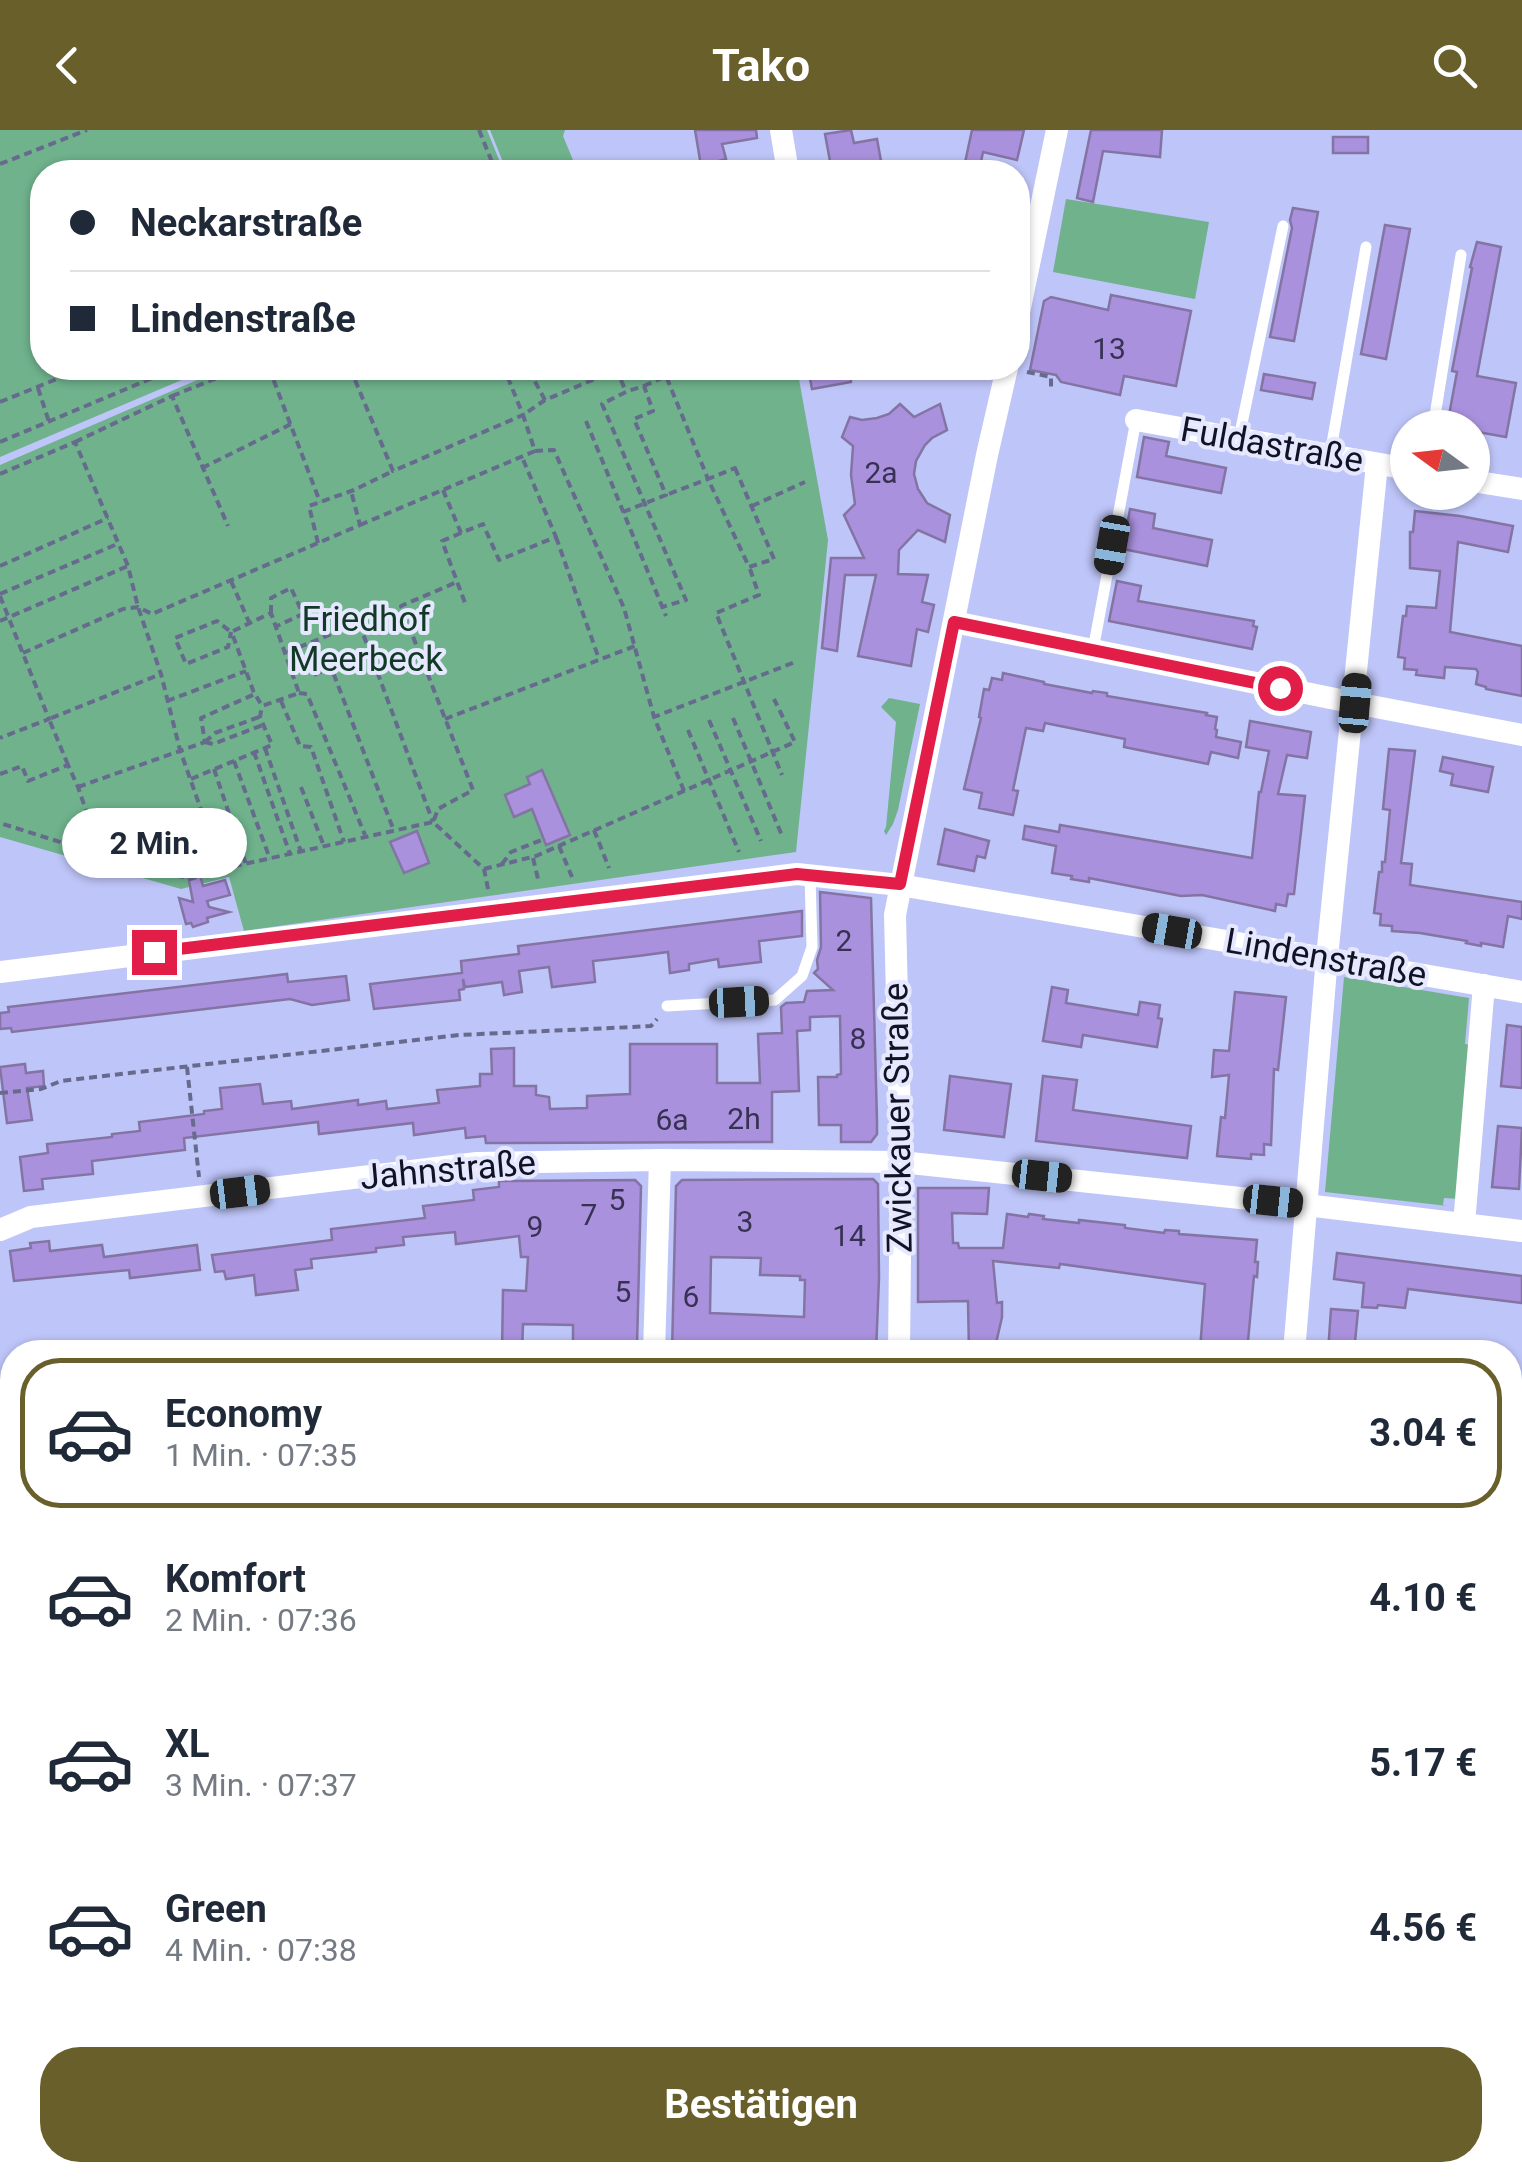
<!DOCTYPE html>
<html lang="de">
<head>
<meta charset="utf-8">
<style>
  body { margin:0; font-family:Roboto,sans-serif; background:#f2f2f3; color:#1f2937; height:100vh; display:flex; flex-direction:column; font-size:38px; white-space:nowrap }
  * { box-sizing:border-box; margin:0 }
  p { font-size:32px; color:#747a83 }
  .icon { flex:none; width:55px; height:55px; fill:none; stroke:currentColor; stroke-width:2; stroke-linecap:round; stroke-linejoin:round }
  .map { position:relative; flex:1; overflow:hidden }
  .panel { position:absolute; left:0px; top:1210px; width:1522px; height:842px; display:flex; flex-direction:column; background:#fff; border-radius:40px 40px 0 0; box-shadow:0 2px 8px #0004 }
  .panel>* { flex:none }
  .banner { position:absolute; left:30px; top:30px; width:1000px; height:220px; border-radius:40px; box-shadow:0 2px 8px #0004; display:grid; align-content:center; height:220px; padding:0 40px; background:#fff }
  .needle { width:65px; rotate:285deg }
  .buttons { position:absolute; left:1390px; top:280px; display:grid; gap:20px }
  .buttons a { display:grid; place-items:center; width:100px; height:100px; border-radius:50%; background:#fff; box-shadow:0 2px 8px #0004; font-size:50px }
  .end { position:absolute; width:45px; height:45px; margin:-22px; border:12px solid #e11d48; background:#fff; box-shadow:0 0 0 5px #fff }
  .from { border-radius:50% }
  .bubble { position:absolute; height:70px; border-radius:35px; background:#fff; box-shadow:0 2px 8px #0004; font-size:32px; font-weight:700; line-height:70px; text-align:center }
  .car { position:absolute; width:30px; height:60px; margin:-30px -15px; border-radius:12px; box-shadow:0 0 8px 2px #0007; background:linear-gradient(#222 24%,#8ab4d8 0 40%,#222 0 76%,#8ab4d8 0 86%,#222 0) }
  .banner b { display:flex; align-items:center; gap:35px; height:95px; font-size:38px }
  .banner b+b { border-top:2px solid #e0e1e3 }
  .banner i { width:25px; height:25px; background:#1f2937 }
  ul { padding:18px 0 0; list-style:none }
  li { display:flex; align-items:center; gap:30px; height:150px; margin:0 20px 15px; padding:0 20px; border:5px solid transparent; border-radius:40px }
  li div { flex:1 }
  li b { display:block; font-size:38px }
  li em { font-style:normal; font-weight:700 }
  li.active { border-color:#695f2b }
  li>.icon { width:90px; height:90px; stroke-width:1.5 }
  .cta { display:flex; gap:20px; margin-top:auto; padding:20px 40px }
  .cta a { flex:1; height:115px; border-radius:40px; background:#695f2b; color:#fff; font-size:40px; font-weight:700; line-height:115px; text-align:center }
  header { display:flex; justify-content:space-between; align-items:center; height:130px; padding:0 40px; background:#695f2b; color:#fff; font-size:45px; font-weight:700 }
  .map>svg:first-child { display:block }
</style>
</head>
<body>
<header><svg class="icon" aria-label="back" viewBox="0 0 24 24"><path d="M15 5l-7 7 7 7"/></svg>Tako<svg class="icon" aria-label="search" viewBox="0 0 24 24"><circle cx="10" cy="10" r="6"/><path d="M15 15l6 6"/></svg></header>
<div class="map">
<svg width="1522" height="2051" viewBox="0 0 1522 2051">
  <rect width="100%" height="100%" fill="#bec5f8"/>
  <polygon fill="#b2baf3" points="1522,2005 1522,2051 849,2051 1011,2040 1510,2040 1510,2006"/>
  <g fill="#6fb28c">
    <polygon points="0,0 487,0 504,42 42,42 42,238 210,238 0,327"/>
    <polygon points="490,0 565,0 563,6 578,42 507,42"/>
    <polygon points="1066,69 1209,92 1195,169 1053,142"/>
    <polygon points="225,238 797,238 828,410 796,722 244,801 229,747 181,759 0,707 0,335"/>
    <polygon points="889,568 920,574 898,680 893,694 886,705 884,701 886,697 896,592 881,577"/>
    <polygon points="1344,847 1469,868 1465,914 1472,915 1460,1069 1444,1068 1443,1075 1448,1076 1325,1062"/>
  </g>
  <g fill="#aa91de" stroke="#8374a3" stroke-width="2.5" fill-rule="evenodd">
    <polygon points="695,0 756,0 757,8 722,14 726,29 701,36"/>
    <polygon points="851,0 854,13 877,9 881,31 857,35 858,42 832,42 825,4"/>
    <polygon points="972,0 1024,0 1017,30 983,22 979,42 963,42"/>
    <polygon points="1091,0 1162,0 1160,27 1103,21 1093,72 1077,68"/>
    <rect x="1333" y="7" width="35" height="16"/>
    <polygon points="1293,78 1318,82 1294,211 1270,207 1292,98 1290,90"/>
    <polygon points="1385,95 1410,99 1386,229 1361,224"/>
    <polygon points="1477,112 1501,117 1477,246 1516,253 1506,307 1472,301 1472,298 1447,296 1457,242 1452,241 1472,138 1470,137"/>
    <polygon points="1111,165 1191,181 1176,256 1124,246 1120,265 1061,252 1056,245 1030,240 1044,171 1051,167 1108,180"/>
    <polygon points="808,238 849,238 851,252 812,259"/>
    <polygon points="1264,244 1315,253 1312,269 1261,260"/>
    <polygon points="900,274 914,287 940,274 947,300 932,308 925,315 916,331 914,344 918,359 927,373 950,385 945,412 918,400 899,420 898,444 928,445 922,472 934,475 928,502 917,499 911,536 858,526 876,445 845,445 837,521 822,518 831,428 864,428 844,385 855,374 851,345 853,316 842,307 850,287 862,290 877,288 889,284"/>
    <polygon points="1144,307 1169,312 1166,326 1226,338 1221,363 1137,347"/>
    <polygon points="1130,379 1155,384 1153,398 1212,410 1207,436 1123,419"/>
    <polygon points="1415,381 1460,386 1513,396 1508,422 1458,412 1450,502 1522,516 1522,566 1486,559 1486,557 1476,554 1478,542 1476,539 1445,537 1444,548 1416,545 1417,540 1404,539 1405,528 1398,527 1403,486 1406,486 1407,476 1436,478 1440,441 1410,438 1410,402 1413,402"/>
    <polygon points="1117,451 1141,456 1138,471 1254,491 1253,496 1257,497 1252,519 1109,491"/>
    <polygon points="1003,543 1044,552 1044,554 1092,563 1093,561 1107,563 1107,566 1207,583 1206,585 1217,587 1215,599 1217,600 1216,607 1241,612 1238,628 1211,622 1208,634 1124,617 1125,609 1045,593 1043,601 1026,598 1013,660 1018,661 1013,685 979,678 982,663 964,659 981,588 979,587 984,559 989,560 992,548 1002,550"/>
    <polygon points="1250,591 1311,602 1307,628 1287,625 1278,664 1305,666 1294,764 1288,764 1286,776 1276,774 1275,781 1202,765 1181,766 1089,748 1089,752 1071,749 1072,746 1052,743 1056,716 1023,709 1025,696 1059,702 1060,695 1252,728 1259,662 1261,662 1269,621 1246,617"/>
    <polygon points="1389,619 1415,621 1401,733 1412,734 1410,755 1522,772 1522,789 1508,786 1503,817 1481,813 1481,816 1466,813 1467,811 1420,803 1392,801 1392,796 1380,795 1381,784 1374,783 1379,742 1382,742 1382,732 1385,732 1390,680 1383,679"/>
    <polygon points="1443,627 1493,637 1488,662 1451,655 1453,644 1440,641"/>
    <polygon points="542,640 570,705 546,715 532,679 514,687 505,665 530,654 527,647"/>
    <polygon points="945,699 989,711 985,728 977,726 974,741 938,734"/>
    <polygon points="417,701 429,733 404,743 390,712"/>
    <polygon points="198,738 203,756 225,750 230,765 207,771 209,777 229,782 207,788 208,792 193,797 191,793 186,794 179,768 193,772 187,740"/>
    <polygon points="820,762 871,768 877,991 877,1004 871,1012 841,1012 841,995 819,995 818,947 837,947 837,945 841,944 840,886 810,887 810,900 797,901 799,961 772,962 772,1012 486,1013 485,1006 466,1008 465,998 414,1005 413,993 319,1004 318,992 184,1008 185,1020 92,1031 93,1044 42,1049 43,1059 24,1061 20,1027 48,1023 47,1014 112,1007 112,1004 140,1001 139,992 204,984 204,981 222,979 220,958 260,954 263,974 291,971 292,979 358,970 358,975 386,971 387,979 439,973 437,960 480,956 480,944 492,944 491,919 514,918 514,956 536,956 536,965 549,967 550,979 587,978 587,966 630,964 630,914 717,914 717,953 760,953 758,904 782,903 781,877 786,873 804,872 807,861 833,860 814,843 818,839 817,830 821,817"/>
    <polygon points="802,781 802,806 759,811 761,832 719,837 718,829 689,834 689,840 670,843 668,822 638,826 593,831 595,852 552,857 549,837 519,841 522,862 504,865 502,852 465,857 463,849 464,859 459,860 460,870 374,879 370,854 462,843 461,831 519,824 518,816"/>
    <polygon points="287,844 288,852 346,846 349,870 312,875 290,869 12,902 11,898 0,899 0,883 9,882 8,877"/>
    <polygon points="1052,857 1068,860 1066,873 1138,885 1140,872 1160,875 1158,888 1162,889 1157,917 1083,905 1081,917 1043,911"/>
    <polygon points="1235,862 1286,867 1278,940 1274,939 1271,1015 1264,1014 1264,1025 1251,1024 1251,1029 1217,1026 1221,987 1225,988 1229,945 1212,947 1214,920 1229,921"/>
    <polygon points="1507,895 1522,897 1522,958 1501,956"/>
    <polygon points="25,934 26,943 43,941 44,956 27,958 32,990 7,993 0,937"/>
    <polygon points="950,946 1011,954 1004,1007 944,1000"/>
    <polygon points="1043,946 1077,950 1073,980 1191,996 1187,1028 1036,1011"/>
    <polygon points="1498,996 1522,998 1519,1059 1492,1057"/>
    <path d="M 873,1049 L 878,1054 L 879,1148 L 876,1222 L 672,1222 L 676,1056 L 682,1050 ZM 711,1127 L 761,1128 L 760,1145 L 800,1146 L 800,1150 L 805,1150 L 804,1187 L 710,1183 Z"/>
    <polygon points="635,1050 641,1056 637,1216 573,1214 573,1195 523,1194 522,1222 502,1222 503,1160 526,1161 528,1127 521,1127 519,1106 456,1114 455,1102 403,1107 404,1115 376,1118 376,1122 311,1129 312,1138 295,1140 298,1160 256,1165 254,1145 226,1149 224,1141 215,1142 212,1125 332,1110 331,1099 425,1088 423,1076 474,1070 473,1060 499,1057 499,1051"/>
    <polygon points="918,1058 989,1058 987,1084 952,1083 953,1113 958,1113 959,1118 1003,1118 1007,1084 1028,1087 1029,1084 1044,1086 1043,1089 1079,1093 1079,1090 1125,1095 1125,1098 1164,1103 1165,1100 1179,1101 1179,1104 1257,1110 1255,1132 1258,1132 1257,1147 1254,1146 1247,1222 1200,1220 1205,1154 1060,1134 1059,1138 993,1131 997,1173 1002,1172 1002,1187 994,1222 969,1222 968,1171 918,1172"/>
    <polygon points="49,1111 50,1121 102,1115 104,1127 197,1115 200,1140 130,1148 129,1140 14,1151 10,1121 31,1118 30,1113"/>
    <polygon points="1337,1123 1522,1146 1522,1173 1408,1159 1405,1178 1378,1175 1377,1178 1362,1177 1364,1153 1334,1149"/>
    <polygon points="1331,1179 1358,1181 1354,1222 1328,1222"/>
  </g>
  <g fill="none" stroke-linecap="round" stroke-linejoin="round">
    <g stroke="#666b8d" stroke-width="4" stroke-dasharray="8 5" stroke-linecap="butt">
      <polyline points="479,0 496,42"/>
      <polyline points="0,34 87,0"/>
      <polyline points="269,238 320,372"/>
      <polyline points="350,238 393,341 523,285 504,238"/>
      <polyline points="529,238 533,248"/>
      <polyline points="616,238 626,262 602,274 686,470 662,477"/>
      <polyline points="1027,242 1051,247 1051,257"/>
      <polyline points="644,256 666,246 708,349 666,365"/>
      <polyline points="38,258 49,292"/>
      <polyline points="172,266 242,238"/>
      <polyline points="545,270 533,248 560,238"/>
      <polyline points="0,272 84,238"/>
      <polyline points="586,291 666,486"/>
      <polyline points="0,312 176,238"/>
      <polyline points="75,312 172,266 228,396"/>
      <polyline points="535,321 554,320 624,478 654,587"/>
      <polyline points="202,338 291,294"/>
      <polygon points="735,338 774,429 749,437 708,349"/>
      <polyline points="0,344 75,312 128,436 138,477 161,544 180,620 222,739 433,692 484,739 489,764"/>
      <polyline points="443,360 461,403 483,394 499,430 556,407 522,327"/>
      <polyline points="752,376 805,352"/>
      <polyline points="623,382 666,365 634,289 653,281 644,256 628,261"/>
      <polyline points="360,395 535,321 523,285 545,270 621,238"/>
      <polyline points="461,403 442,411 465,473"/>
      <polyline points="556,407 599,529"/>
      <polyline points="318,413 309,376 354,360 393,341"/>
      <polyline points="0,436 108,388"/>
      <polyline points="750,439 759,465 716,483 782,645"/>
      <polyline points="231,451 249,492"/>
      <polyline points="0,464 115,415"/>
      <polyline points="0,466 49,589 0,608"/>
      <polyline points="271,483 271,468 291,458 303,484 277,496"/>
      <polyline points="0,491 128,436"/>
      <polyline points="233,506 254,563"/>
      <polyline points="287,522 359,493 433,692"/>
      <polyline points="23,523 123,479 138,477 152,484 360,395 351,361"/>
      <polyline points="314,545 331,537 394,701"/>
      <polyline points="299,563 307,564 365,705"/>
      <polyline points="167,571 246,541"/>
      <polyline points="281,571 300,616 311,617 344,712"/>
      <polyline points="733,588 783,708"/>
      <polyline points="445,589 635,516"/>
      <polyline points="709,590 761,711"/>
      <polyline points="688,600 739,722"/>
      <polyline points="205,612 213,614 263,595"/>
      <polyline points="205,612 215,603 259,587"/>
      <polyline points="265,618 301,722"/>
      <polyline points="254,622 290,724"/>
      <polyline points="234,631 270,729"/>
      <polyline points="68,635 49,589 161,544"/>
      <polyline points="214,639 246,734"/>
      <polyline points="0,644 22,636 28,651 68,635 78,657 101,725 0,693"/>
      <polyline points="191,649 272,615 260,587 262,576"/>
      <polyline points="78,657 205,612 201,588 255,564 262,576 299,563 271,483 231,502 217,491 175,508 186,534 228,517 231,502"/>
      <polyline points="301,657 324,716"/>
      <polyline points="684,661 654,587 795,532"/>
      <polyline points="434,690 438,679 473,660 401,476 457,452"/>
      <polyline points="594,700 609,738"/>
      <polyline points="559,716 572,747"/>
      <polyline points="101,725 190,749 221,740"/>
      <polyline points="533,728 539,753"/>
      <polyline points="502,734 511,722 544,709"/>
      <polyline points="484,739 536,726 795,612 774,569"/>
      <polyline points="187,937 199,1047"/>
      <polyline points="0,963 41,959 61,951 459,905 633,897 651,896 657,889"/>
    </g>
    <g stroke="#fff" stroke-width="11">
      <polyline points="1433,298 1461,125"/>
      <polyline points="1239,308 1283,96"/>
      <polyline points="1330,325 1366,117"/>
      <polyline points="1093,520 1136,290"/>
      <polyline points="667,876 775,870 802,846 812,817 810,746"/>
      <polyline points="10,1813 12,1814"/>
      <polyline points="0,1939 12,1940"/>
    </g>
    <g stroke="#fff" stroke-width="22">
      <polyline points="781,0 788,42"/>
      <polyline points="1018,187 1057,0"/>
      <polyline points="1136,290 1408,339"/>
      <polyline points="1472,351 1522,359"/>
      <polyline points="954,492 1355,573 1522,605"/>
      <polyline points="0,842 797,744 900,755 1522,862"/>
      <polyline points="1464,1094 1484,855"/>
      <polyline points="0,1100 31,1087 477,1033 660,1030 901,1032 1306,1075 1522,1101"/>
      <polyline points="654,1222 660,1030"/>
      <polyline points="899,1222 901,1032 895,785 987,325 1007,238"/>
      <polyline points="1294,1222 1327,827 1377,334"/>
      <polyline points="1510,1350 1522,1350"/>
      <polyline points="0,1596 12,1589"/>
      <polyline points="1510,1613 1522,1613"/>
      <polyline points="1510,1874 1522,1874"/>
    </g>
    <g stroke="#fff" stroke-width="32">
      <polyline points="0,1313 12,1335"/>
      <polyline points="412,2040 418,2051"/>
    </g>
  </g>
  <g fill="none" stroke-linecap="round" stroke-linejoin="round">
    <polyline stroke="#e11d48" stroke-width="12" points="154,822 797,744 900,754 954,492 1280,558"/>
  </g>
  <g text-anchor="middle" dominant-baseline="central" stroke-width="8" stroke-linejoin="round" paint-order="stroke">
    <g font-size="30" fill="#373253">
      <text x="1109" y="218">13</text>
      <text x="881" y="342">2a</text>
      <text x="844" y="810">2</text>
      <text x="858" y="908">8</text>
      <text x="744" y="988">2h</text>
      <text x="672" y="989">6a</text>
      <text x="617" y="1069">5</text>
      <text x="589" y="1084">7</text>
      <text x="745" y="1091">3</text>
      <text x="535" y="1096">9</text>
      <text x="849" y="1105">14</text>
      <text x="623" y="1161">5</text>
      <text x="691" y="1166">6</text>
    </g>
    <g font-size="35" fill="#111325" stroke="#e5e8fe">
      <text transform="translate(1272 315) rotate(10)">Fuldastraße</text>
      <text transform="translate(1326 828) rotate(10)">Lindenstraße</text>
      <text transform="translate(898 988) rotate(-91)">Zwickauer Straße</text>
      <text transform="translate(448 1040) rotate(-5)">Jahnstraße</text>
    </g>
    <g font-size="35" fill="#123926" stroke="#e5e8fe">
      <text x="366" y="489">Friedhof<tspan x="366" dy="40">Meerbeck</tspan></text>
    </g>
  </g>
</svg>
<div class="buttons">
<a><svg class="needle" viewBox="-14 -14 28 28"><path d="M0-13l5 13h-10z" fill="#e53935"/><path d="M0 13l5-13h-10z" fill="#747a83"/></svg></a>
</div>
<i class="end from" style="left:1280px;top:558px"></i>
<i class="end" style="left:154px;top:822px"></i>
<div class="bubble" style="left:62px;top:678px;width:185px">2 Min.</div>
<i class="car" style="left:1112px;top:415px;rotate:190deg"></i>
<i class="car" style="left:1355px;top:573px;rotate:5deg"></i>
<i class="car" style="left:1172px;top:801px;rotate:280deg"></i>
<i class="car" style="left:739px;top:872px;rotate:87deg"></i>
<i class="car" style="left:1042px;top:1046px;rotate:96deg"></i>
<i class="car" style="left:240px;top:1062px;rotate:83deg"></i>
<i class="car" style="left:1273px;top:1071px;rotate:96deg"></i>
<div class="banner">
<b><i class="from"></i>Neckarstraße</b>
<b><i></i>Lindenstraße</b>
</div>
<section class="panel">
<ul>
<li class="active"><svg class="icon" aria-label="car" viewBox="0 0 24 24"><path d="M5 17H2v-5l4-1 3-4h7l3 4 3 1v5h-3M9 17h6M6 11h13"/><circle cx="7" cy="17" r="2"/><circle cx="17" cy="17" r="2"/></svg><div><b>Economy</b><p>1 Min. · 07:35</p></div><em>3.04 €</em></li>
<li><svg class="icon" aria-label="car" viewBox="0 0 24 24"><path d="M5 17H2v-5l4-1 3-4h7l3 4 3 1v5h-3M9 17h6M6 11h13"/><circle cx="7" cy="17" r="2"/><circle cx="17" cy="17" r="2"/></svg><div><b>Komfort</b><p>2 Min. · 07:36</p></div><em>4.10 €</em></li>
<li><svg class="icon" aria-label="car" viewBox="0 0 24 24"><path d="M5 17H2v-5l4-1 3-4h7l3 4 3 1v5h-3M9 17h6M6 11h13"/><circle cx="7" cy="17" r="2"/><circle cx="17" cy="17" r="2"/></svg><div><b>XL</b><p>3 Min. · 07:37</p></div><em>5.17 €</em></li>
<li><svg class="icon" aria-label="car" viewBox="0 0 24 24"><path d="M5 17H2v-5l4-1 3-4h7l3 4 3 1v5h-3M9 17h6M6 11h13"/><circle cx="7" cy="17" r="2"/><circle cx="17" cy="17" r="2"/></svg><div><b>Green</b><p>4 Min. · 07:38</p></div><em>4.56 €</em></li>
</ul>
<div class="cta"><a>Bestätigen</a></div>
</section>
</div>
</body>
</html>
